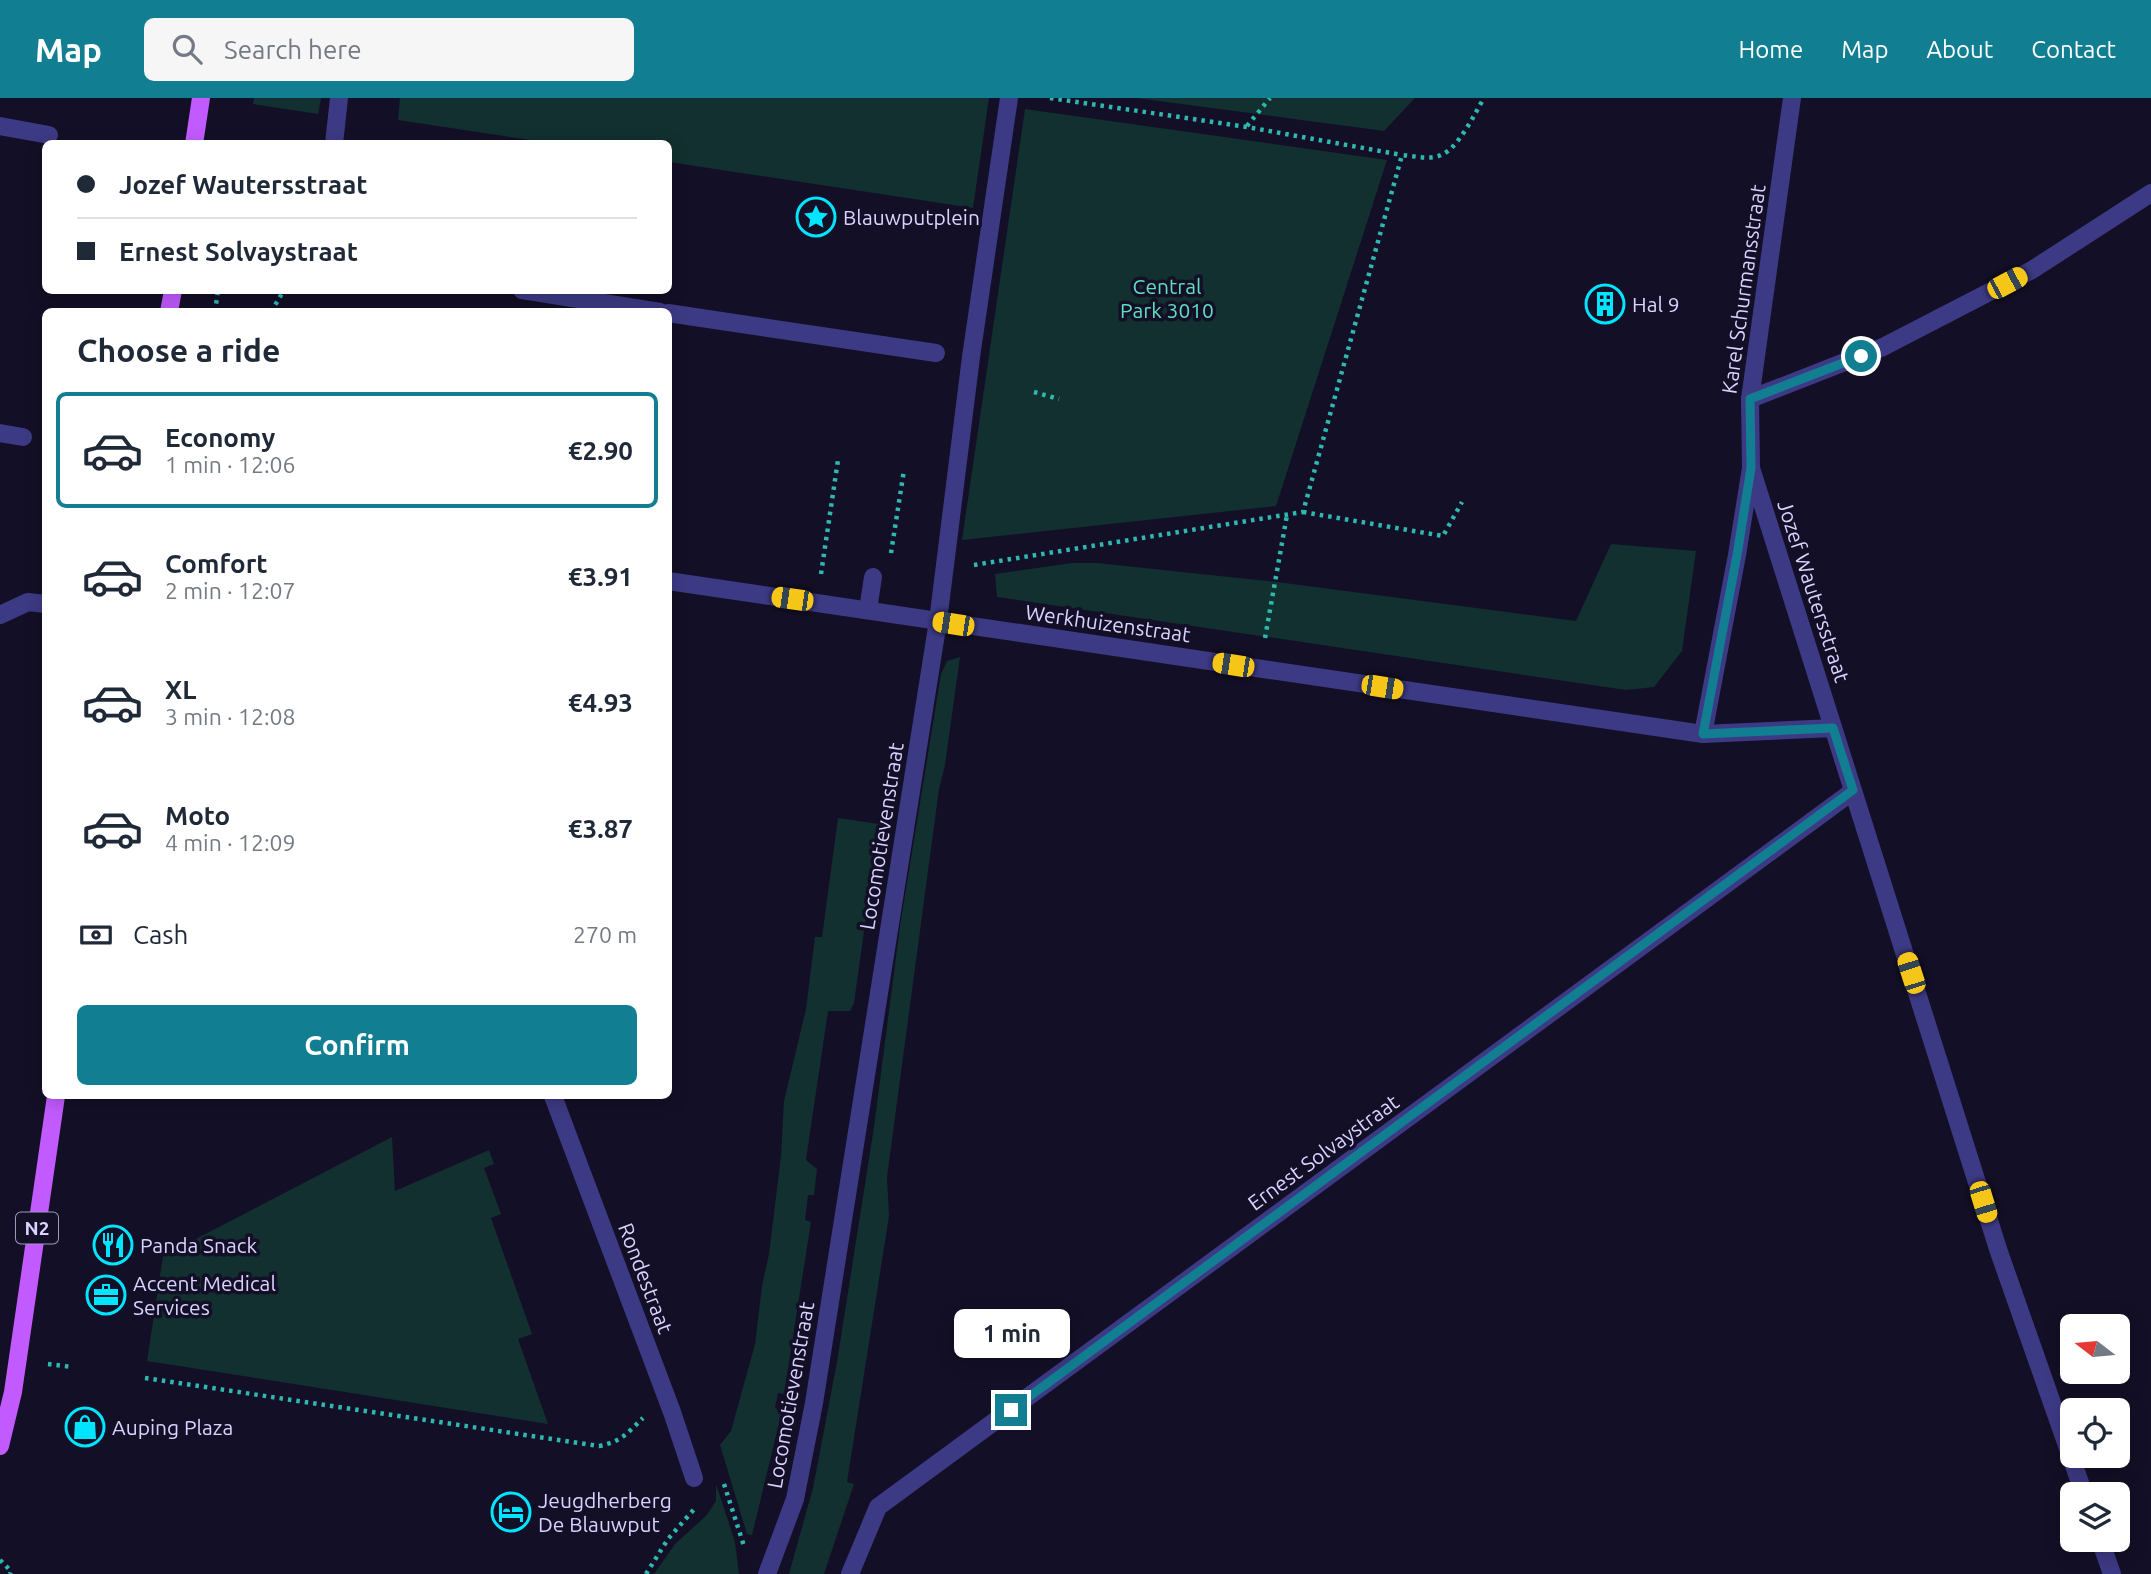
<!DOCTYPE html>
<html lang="en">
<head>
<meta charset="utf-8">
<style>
  body { margin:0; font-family:Ubuntu,sans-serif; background:#f6f6f7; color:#1f2937; height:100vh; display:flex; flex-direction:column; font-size:26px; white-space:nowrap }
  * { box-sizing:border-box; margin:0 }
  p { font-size:23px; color:#747a83 }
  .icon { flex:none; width:38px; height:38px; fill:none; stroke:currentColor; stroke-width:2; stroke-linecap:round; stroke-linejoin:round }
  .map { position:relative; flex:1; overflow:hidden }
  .sheet { position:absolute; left:42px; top:210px; width:630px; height:791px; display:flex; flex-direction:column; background:#fff; border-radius:10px; box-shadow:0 4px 18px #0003 }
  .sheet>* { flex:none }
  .hud { position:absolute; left:42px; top:42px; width:630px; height:154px; border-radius:10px; box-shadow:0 4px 18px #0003; display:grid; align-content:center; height:154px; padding:0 35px; background:#fff }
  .needle { width:46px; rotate:286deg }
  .tools { position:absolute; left:2060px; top:1216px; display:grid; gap:14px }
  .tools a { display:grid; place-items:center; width:70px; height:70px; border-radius:10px; background:#fff; box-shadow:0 4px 18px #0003; font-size:35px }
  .end { position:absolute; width:32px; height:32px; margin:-16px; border:9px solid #117e91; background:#fff; box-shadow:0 0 0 4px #fff }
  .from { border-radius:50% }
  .bubble { position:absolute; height:49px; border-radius:10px; background:#fff; box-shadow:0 4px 18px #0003; font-size:23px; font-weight:700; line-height:49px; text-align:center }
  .car { position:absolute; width:21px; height:42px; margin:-21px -10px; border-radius:9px; box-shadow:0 0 5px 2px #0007; background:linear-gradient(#f5c518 24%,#345 0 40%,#f5c518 0 76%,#345 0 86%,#f5c518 0) }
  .hud b { display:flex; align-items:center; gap:24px; height:66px; font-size:26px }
  .hud b+b { border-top:2px solid #e0e1e3 }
  .hud i { width:18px; height:18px; background:#1f2937 }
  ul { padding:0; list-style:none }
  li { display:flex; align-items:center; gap:21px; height:116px; margin:0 14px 10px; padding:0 21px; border:4px solid transparent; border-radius:10px }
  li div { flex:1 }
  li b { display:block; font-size:26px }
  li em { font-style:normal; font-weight:700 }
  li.on { border-color:#117e91 }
  li>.icon { width:63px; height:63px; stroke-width:1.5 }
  h2 { padding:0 35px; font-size:32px; line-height:84px }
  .pay { display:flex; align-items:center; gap:18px; height:77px; padding:0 35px; font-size:26px }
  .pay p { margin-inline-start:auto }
  .primary-button { display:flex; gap:14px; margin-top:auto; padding:14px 35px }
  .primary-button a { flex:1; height:80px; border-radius:10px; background:#117e91; color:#fff; font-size:28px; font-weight:700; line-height:80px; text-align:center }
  header { display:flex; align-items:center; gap:42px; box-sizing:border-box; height:98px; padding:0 35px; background:#117e91; color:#fff }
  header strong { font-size:33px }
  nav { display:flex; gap:38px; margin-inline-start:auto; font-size:24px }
  .search { width:490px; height:63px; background:#f6f6f7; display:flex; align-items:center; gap:18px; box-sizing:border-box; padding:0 24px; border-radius:10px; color:#747a83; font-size:26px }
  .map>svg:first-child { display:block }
</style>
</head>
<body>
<header>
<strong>Map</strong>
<div class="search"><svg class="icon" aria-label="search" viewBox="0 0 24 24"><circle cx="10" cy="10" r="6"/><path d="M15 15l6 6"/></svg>Search here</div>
<nav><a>Home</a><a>Map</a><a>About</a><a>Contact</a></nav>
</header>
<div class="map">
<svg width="2151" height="1476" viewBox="0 0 2151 1476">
  <rect width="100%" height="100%" fill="#130f26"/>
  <g fill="#12302f">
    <polygon points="254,0 321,0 318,16 253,6"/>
    <polygon points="400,0 989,0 973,110 669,64 668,46 550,45 398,22"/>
    <polygon points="1137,0 1415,0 1384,33"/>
    <polygon points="1025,11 1387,62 1276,408 962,442"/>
    <polygon points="1611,446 1696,453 1682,553 1654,589 1626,592 997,499 995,476 1072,465 1097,465 1277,484 1576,523"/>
    <polygon points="960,559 945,667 939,691 887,1079 889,1118 847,1384 854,1386 824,1476 789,1476 813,1390 837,1264 874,1029 900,828 941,576 947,563"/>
    <polygon points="838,720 879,726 854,905 850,913 828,913 806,1062 817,1071 814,1097 808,1097 805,1122 811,1124 784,1296 778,1295 775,1310 782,1313 752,1437 747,1436 720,1347 731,1333 755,1246 762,1188 769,1156 781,1058 784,1003 806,911 815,839 822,839"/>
    <polygon points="392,1039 395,1093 489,1052 494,1066 484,1070 501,1116 491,1120 532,1236 518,1241 548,1326 147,1263 163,1158"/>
    <polygon points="716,1386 735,1444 739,1476 654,1476 675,1446 707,1417 716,1403"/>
  </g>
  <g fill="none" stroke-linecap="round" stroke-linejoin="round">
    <g stroke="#2fb8b0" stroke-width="4.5" stroke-dasharray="3.5 5" stroke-linecap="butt">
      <polyline points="1050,0 1247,29 1402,57"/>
      <polyline points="1247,28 1270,0"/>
      <polyline points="215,214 218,192"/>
      <polyline points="271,214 284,192"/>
      <polyline points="1034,294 1059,301"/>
      <polyline points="1303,414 1443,438 1462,404"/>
      <polyline points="891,455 904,372"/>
      <path d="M 974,467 L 1303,414 L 1402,57 C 1414,58 1430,62 1441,57 C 1458,51 1475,15 1484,0"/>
      <polyline points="821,476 838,362"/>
      <polyline points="1265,540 1287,417"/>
      <polyline points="48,1266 72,1269"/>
      <path d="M 145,1280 L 599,1348 C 623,1343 627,1335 643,1320"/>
      <polyline points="724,1386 744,1448"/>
      <polyline points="0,1462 11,1473 10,1476"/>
      <polyline points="646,1476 668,1441 696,1409"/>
    </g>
    <g stroke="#3d3a85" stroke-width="18">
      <polyline points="0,28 49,37"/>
      <polyline points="0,335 23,339"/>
      <polyline points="868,512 873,479"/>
    </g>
    <g stroke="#3d3a85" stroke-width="18">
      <polyline points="334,46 339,0"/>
      <polyline points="522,192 660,214"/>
      <polyline points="668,215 936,255"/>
      <polyline points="1750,301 1883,249 2032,172 2151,95"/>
      <polyline points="1751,370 1999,1154 2084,1396"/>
      <polyline points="668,483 1703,636 1833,630"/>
      <polyline points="0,517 28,504 46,506"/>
      <polyline points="1703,636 1737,457 1751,370 1750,301 1792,0"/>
      <polyline points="553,998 672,1314 694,1380"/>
      <polyline points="2100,1442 2112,1476"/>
      <polyline points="767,1476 795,1401 814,1305 938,523 971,259 1009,0"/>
      <polyline points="850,1476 878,1409 1853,693"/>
    </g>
    <g stroke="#c25bff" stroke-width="18">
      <polyline points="194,46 201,0"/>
      <polyline points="169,214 173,192"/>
      <polyline points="0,1348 13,1294 56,998"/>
    </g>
  </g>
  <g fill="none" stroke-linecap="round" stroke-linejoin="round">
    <polyline stroke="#117e91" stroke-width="9" points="1011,1312 1853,692 1833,630 1703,636 1737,457 1751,370 1750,301 1861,258"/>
  </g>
  <defs>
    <symbol id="sight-ring" viewBox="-11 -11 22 22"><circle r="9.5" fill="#130f26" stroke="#00e5ff" stroke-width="1.5"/><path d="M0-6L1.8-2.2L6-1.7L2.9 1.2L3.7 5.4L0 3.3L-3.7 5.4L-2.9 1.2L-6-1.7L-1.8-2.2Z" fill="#00e5ff"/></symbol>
    <symbol id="building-ring" viewBox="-11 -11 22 22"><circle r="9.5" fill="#130f26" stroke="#00e5ff" stroke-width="1.5"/><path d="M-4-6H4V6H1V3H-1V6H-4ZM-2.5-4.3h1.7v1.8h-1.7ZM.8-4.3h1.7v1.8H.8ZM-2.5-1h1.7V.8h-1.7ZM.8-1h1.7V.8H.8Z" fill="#00e5ff"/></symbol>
    <symbol id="restaurant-ring" viewBox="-11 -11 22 22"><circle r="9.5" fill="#130f26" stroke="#00e5ff" stroke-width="1.5"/><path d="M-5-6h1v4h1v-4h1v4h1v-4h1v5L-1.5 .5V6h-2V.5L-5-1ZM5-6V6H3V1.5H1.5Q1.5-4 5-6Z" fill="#00e5ff"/></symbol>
    <symbol id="office-ring" viewBox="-11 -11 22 22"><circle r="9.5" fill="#130f26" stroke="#00e5ff" stroke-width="1.5"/><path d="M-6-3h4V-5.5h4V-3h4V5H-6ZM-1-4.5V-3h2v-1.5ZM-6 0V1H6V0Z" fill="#00e5ff"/></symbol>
    <symbol id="shop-ring" viewBox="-11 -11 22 22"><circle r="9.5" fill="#130f26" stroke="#00e5ff" stroke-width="1.5"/><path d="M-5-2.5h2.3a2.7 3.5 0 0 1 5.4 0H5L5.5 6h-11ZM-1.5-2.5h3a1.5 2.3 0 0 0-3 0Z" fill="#00e5ff"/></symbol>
    <symbol id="hotel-ring" viewBox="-11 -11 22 22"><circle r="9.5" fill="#130f26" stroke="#00e5ff" stroke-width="1.5"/><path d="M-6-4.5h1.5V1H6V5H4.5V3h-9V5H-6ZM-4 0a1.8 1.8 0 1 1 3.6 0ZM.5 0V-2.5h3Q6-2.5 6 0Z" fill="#00e5ff"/></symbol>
  </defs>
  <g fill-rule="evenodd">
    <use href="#sight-ring" x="794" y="97" width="44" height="44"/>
    <use href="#building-ring" x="1583" y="184" width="44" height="44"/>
    <use href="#restaurant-ring" x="91" y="1125" width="44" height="44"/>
    <use href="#office-ring" x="84" y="1175" width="44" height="44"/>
    <use href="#shop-ring" x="63" y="1307" width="44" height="44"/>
    <use href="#hotel-ring" x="489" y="1392" width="44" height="44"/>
  </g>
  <g text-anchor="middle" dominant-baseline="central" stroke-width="7" stroke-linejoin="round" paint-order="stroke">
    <rect fill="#130f26" stroke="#9e99be" stroke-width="2" x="16" y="1114.5" width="42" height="31" rx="5"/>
    <g font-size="19" font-weight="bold" fill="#d9d4ff">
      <text x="37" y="1130">N2</text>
    </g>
    <g font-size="21" fill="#d9d4ff" stroke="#130f26" text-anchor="start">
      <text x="843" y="119">Blauwputplein</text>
      <text x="1632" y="206">Hal 9</text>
      <text x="140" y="1147">Panda Snack</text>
      <text x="133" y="1185">Accent Medical<tspan x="133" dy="24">Services</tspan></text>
      <text x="112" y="1329">Auping Plaza</text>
      <text x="538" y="1402">Jeugdherberg<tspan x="538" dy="24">De Blauwput</tspan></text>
    </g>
    <g font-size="21" fill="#5fe0c0" stroke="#130f26">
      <text x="1167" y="188">Central<tspan x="1167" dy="24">Park 3010</tspan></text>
    </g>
    <g font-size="21" fill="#d9d4ff" stroke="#130f26">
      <text transform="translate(1743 191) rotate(-82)">Karel Schurmansstraat</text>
      <text transform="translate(1814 493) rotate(72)">Jozef Wautersstraat</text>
      <text transform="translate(1108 525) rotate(8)">Werkhuizenstraat</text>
      <text transform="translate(881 738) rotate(-81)">Locomotievenstraat</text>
      <text transform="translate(1323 1054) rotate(-36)">Ernest Solvaystraat</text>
      <text transform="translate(646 1180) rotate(69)">Rondestraat</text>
      <text transform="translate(790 1297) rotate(-80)">Locomotievenstraat</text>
    </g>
  </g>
</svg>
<div class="tools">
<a><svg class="needle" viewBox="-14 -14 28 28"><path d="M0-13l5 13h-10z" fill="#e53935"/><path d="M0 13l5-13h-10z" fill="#747a83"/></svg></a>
<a><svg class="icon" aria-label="locate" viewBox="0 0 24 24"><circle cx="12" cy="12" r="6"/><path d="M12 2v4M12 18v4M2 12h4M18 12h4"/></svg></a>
<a><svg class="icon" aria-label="layers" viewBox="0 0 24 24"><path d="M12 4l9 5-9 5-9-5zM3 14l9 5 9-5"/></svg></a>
</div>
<i class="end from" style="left:1861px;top:258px"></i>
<i class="end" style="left:1011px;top:1312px"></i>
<div class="bubble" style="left:954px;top:1211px;width:116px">1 min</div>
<i class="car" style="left:2007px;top:185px;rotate:62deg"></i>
<i class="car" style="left:792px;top:501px;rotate:278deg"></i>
<i class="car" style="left:953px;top:526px;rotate:279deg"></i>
<i class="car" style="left:1233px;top:567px;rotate:279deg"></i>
<i class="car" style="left:1382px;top:589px;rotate:99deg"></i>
<i class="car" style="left:1911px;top:875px;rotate:342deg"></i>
<i class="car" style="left:1983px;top:1104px;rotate:163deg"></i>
<div class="hud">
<b><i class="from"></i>Jozef Wautersstraat</b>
<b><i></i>Ernest Solvaystraat</b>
</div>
<section class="sheet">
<h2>Choose a ride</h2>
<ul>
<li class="on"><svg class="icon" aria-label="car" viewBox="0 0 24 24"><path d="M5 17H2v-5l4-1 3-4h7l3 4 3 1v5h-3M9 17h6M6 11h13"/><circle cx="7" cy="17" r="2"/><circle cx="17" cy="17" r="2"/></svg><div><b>Economy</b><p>1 min · 12:06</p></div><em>€2.90</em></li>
<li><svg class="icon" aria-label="car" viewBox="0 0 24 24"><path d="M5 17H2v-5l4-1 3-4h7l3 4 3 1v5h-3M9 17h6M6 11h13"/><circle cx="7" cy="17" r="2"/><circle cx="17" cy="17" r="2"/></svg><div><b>Comfort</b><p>2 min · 12:07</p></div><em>€3.91</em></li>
<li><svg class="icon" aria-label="car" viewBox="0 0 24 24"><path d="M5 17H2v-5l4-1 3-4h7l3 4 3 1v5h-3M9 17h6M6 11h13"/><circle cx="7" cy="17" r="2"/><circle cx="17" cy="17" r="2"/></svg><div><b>XL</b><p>3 min · 12:08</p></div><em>€4.93</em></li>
<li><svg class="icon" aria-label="car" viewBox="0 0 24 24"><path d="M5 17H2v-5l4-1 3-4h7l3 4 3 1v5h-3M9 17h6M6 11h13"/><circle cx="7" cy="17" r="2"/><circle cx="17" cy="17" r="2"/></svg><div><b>Moto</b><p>4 min · 12:09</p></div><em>€3.87</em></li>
</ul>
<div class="pay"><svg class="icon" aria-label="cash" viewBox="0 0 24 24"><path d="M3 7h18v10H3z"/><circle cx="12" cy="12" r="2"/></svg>Cash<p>270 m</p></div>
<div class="primary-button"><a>Confirm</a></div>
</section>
</div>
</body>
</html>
